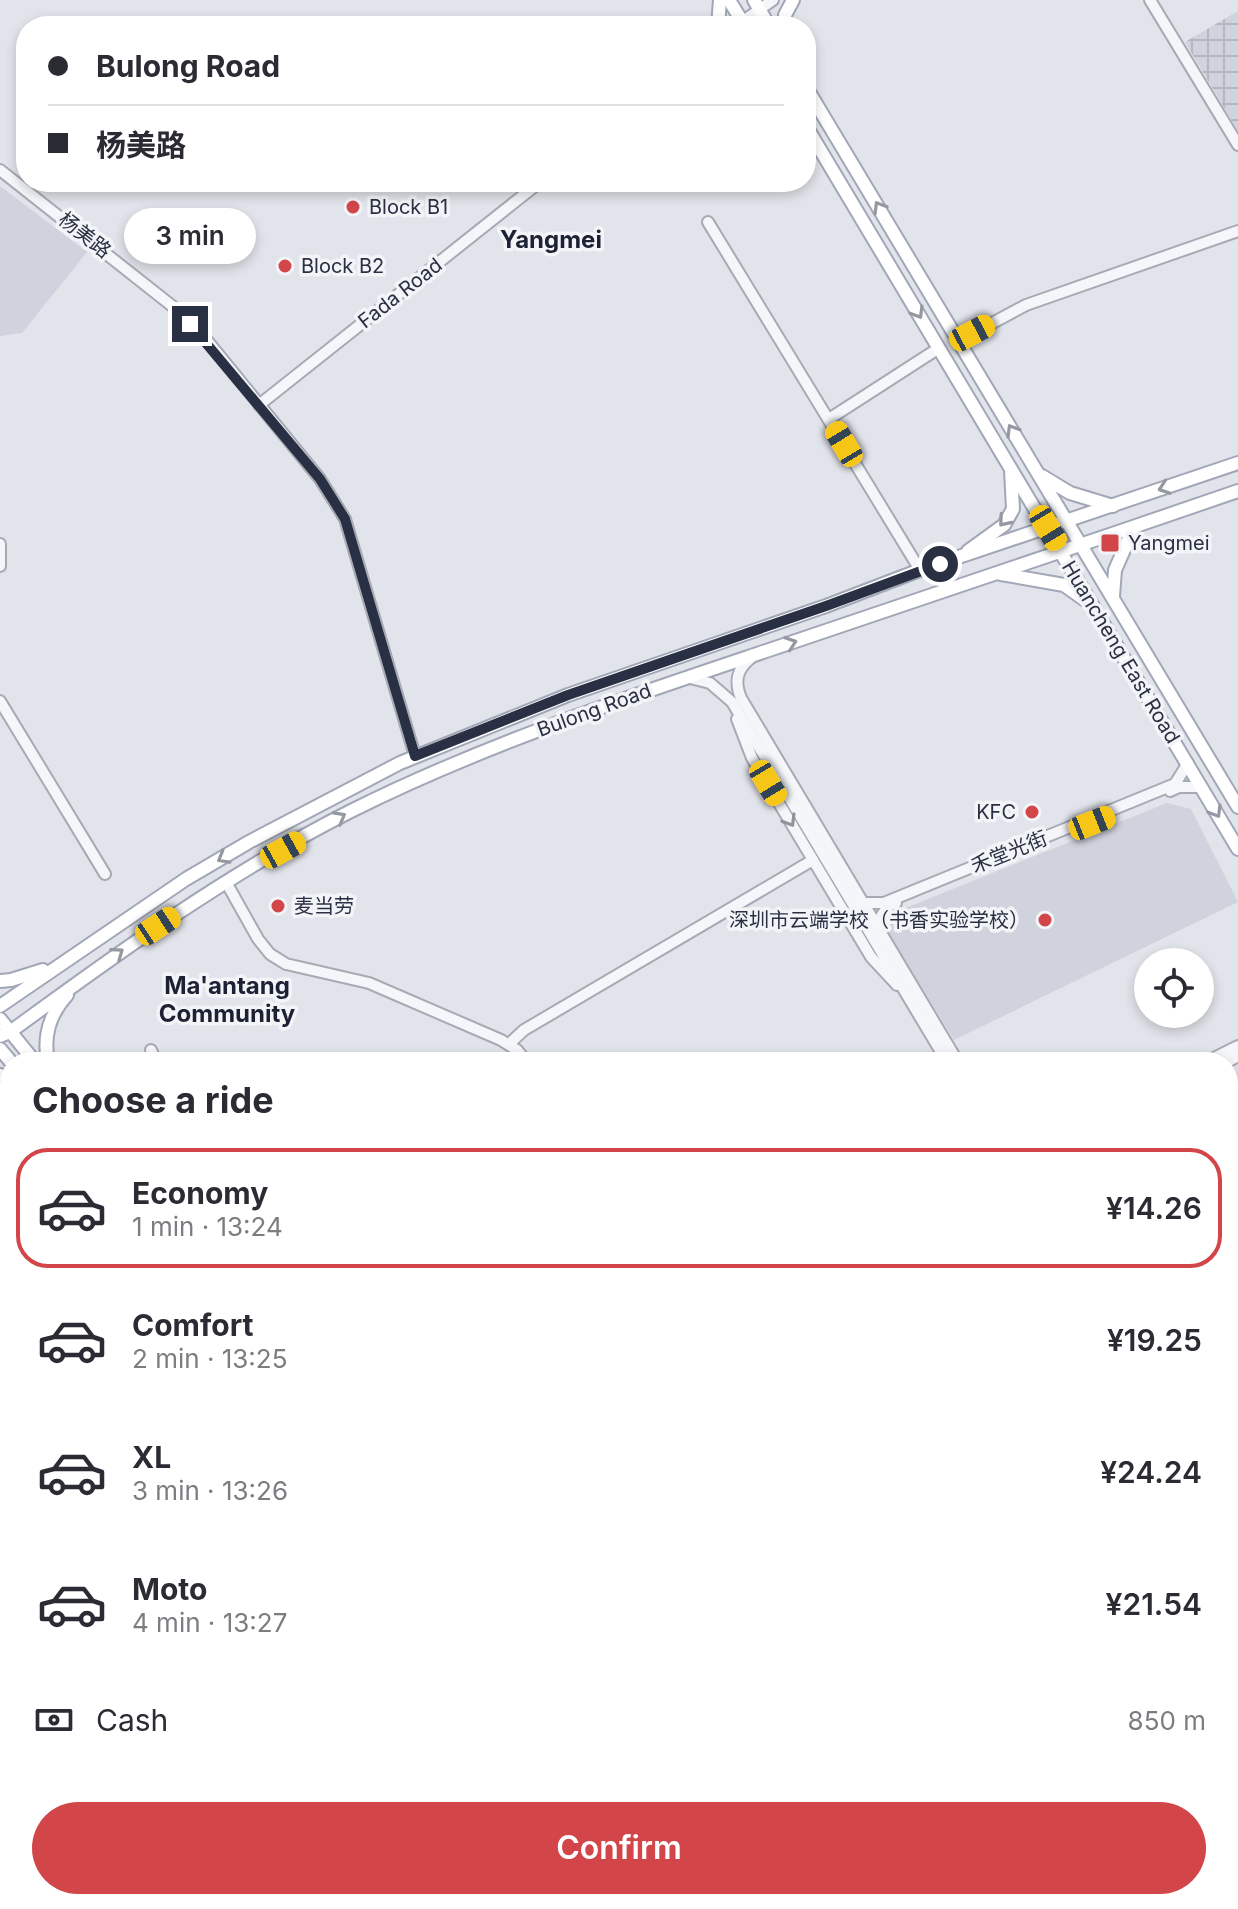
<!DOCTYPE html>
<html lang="en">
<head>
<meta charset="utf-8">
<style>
  body { margin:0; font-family:Inter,"Noto Sans SC",sans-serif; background:#f2f2f3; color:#2b2b33; height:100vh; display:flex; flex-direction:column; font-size:30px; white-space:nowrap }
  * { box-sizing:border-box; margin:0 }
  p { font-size:26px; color:#7c7c81 }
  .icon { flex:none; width:44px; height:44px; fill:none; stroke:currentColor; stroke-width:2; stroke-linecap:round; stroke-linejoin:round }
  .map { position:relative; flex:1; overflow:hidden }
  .side { position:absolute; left:0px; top:1052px; width:1238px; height:858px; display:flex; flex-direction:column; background:#fff; border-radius:32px 32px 0 0; box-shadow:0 4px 12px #0003 }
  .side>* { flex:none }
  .guide { position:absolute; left:16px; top:16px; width:800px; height:176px; border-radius:32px; box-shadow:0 4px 12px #0003; display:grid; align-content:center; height:176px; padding:0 32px; background:#fff }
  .controls { position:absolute; left:1134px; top:948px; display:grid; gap:16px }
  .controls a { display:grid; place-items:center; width:80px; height:80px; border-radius:50%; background:#fff; box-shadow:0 4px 12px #0003; font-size:40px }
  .end { position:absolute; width:36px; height:36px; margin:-18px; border:10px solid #2a3043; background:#fff; box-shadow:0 0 0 4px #fff }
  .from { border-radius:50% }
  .bubble { position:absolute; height:56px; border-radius:28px; background:#fff; box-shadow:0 4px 12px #0003; font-size:26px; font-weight:600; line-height:56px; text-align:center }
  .car { position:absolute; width:24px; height:48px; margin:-24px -12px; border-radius:10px; box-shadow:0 0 6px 2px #0007; background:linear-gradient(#f5c518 24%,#345 0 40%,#f5c518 0 76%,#345 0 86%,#f5c518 0) }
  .guide b { display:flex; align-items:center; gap:28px; height:76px; font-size:30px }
  .guide b+b { border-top:2px solid #e1e1e2 }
  .guide i { width:20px; height:20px; background:#2b2b33 }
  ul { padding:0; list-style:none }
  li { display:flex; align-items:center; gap:24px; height:120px; margin:0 16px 12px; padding:0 16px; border:4px solid transparent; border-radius:32px }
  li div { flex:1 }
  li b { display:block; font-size:30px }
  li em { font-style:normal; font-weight:600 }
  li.active { border-color:#d24549 }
  li>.icon { width:72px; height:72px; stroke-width:1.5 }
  h2 { padding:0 32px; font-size:36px; line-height:96px }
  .pay { display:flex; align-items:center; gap:20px; height:88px; padding:0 32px; font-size:30px }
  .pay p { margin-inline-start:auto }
  .primary-button { display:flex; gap:16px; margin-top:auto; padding:16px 32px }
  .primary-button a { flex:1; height:92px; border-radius:48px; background:#d24549; color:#fff; font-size:32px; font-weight:600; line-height:92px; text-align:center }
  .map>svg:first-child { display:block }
</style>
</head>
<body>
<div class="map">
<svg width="1238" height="1909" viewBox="0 0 1238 1909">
  <defs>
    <pattern id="industrial-grid" width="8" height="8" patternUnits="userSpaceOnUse" patternTransform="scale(2)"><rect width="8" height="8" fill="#d0d3dd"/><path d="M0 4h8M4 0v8" fill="none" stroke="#b3b5bf"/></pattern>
    <pattern id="forest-firs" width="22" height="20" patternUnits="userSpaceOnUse" patternTransform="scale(2)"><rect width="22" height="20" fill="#c5d5c3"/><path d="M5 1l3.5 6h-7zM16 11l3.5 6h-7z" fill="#a9b7a9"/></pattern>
  </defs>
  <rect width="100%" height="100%" fill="#e2e4eb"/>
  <g fill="#d0d3dd">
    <polygon points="0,186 87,252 22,333 0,336"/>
    <polygon points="1167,803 1191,809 1238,902 954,1040 884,926 893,913"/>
    <polygon points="1238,1484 1238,1804 1228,1810 1228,1490"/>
  </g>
  <g fill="url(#industrial-grid)">
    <polygon points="1238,11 1238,131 1185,42"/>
    <polygon points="1238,1804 1238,1887 1227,1909 1049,1909 1044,1900 1228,1900 1228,1810"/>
  </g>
  <polygon fill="url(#forest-firs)" points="758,1900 1040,1900 1025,1909 763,1909"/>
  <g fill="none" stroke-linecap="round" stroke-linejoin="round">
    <defs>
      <g id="minor">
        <polyline points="1150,0 1238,145"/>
        <polyline points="736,26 773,0"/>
        <polyline points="0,170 176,309 205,338 320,479 345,519 415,756"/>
        <polyline points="708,222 920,570"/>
        <polyline points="959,341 1026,305 1238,231"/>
        <polyline points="259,405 540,182"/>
        <polyline points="829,419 939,348"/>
        <polyline points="0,544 0,566"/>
        <path d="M 751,658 C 737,669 734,681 741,698 L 958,1062"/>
        <polyline points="690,678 710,683 732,702 947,1062"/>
        <polyline points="0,701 105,874"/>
        <polyline points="737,719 752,758 871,957 897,985"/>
        <polyline points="1170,791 1179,787 1201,787"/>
        <polyline points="226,882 258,939 270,954 286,964 369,983 501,1040 517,1050 527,1062"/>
        <polyline points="863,903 884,903 1175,784 1188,763"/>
        <polyline points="876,924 888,906 896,903"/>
        <polyline points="509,1044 524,1030 813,860"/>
        <polyline points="151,1050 156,1062"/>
        <polyline points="1206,1062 1238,1046"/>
        <polyline points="1227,1062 1238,1056"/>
        <polyline points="0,1396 10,1390"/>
        <polyline points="96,1900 96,1909"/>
        <polyline points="284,1900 289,1909"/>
        <polyline points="143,1909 155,1900"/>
      </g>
      <g id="major">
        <polyline points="729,0 745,26"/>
        <polyline points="754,0 769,26"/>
        <polyline points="718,26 720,0"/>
        <polyline points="784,26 785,15 793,0"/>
        <polyline points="806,87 1238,807"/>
        <polyline points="806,126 1238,849"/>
        <polyline points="1042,476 1070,493 1113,506"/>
        <polyline points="968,551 1004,525 1013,509 1011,470"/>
        <polyline points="1001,574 1064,585 1088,602"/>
        <polyline points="1113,596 1115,570 1134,527"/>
        <polyline points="0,981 11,980 43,970"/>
        <polyline points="0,1006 186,879 249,842 400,763 568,695 826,606 920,570 1238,463"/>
        <polyline points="0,1019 35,1062"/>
        <path d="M 0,1036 L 10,1032 C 119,952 230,872 351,811 C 487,743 632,696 775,648 C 930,596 1084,544 1238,491"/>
        <polyline points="0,1049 11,1062"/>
        <path d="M 48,1062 C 43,1036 49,1015 67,995"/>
        <polyline points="0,1075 10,1078"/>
        <polyline points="1228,1455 1238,1449"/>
        <polyline points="1228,1466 1238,1460"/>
        <polyline points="708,1900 713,1909"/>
        <polyline points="730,1900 736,1909"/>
        <polyline points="507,1909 520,1900"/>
        <polyline points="524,1909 536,1900"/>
      </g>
    </defs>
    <use href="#minor" stroke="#a7aab5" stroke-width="14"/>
    <use href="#major" stroke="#a1a7b7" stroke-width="16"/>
    <use href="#minor" stroke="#f5f6f9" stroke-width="10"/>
    <use href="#major" stroke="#fff" stroke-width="12"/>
  </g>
  <defs><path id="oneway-chevron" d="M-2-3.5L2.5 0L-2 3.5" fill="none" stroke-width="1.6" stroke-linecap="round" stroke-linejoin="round" transform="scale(2)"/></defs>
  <g stroke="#9498a1">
    <use href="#oneway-chevron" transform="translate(879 207) rotate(-121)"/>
    <use href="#oneway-chevron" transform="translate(918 313) rotate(59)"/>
    <use href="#oneway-chevron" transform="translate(1012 430) rotate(-121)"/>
    <use href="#oneway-chevron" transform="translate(1164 488) rotate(161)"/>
    <use href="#oneway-chevron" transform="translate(1004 521) rotate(130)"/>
    <use href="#oneway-chevron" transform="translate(791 643) rotate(-19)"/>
    <use href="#oneway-chevron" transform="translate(1216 812) rotate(59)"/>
    <use href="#oneway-chevron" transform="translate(340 817) rotate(-29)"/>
    <use href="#oneway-chevron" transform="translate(223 858) rotate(150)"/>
    <use href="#oneway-chevron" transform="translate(118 953) rotate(-36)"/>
  </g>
  <use stroke="#90939e" href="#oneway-chevron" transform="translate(790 821) rotate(59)"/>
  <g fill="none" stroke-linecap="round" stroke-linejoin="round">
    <polyline stroke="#2a3043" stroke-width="10" points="190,324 320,479 345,519 415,756 568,695 826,606 940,564"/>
  </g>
  <g fill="#d24549" stroke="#f2f4f8" stroke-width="3">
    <circle cx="353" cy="207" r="8"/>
    <circle cx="285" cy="266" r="8"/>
    <rect x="1100" y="533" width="20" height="20" rx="4"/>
    <circle cx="1032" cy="812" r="8"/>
    <circle cx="278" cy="906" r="8"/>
    <circle cx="1045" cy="920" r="8"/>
  </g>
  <g text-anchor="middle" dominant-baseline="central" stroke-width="7" stroke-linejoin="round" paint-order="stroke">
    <g font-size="20" fill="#2a3043" stroke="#f2f4f8" text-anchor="start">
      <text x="369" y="207">Block B1</text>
      <text x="301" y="266">Block B2</text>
      <text x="1128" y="543">Yangmei</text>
      <text x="1016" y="812" text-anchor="end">KFC</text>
      <text x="294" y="906">麦当劳</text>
      <text x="1029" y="920" text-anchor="end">深圳市云端学校（书香实验学校）</text>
    </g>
    <g font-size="20" fill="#2a3043" stroke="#f2f4f8">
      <text transform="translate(85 235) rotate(38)">杨美路</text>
      <text transform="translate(400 293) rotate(-38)">Fada Road</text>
      <text transform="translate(1121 652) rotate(59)">Huancheng East Road</text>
      <text transform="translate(594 710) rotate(-20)">Bulong Road</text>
      <text transform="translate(1009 852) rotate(-22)">禾堂光街</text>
    </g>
    <g font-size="24" font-weight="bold" fill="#1c2134" stroke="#f2f4f8">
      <text x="551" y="239">Yangmei</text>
      <text x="227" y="985">Ma'antang<tspan x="227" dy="28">Community</tspan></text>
    </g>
  </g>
</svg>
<div class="controls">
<a><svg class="icon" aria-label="locate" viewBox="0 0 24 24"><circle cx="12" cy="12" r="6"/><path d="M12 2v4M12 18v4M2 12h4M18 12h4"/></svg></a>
</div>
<i class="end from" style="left:940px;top:564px"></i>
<i class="end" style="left:190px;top:324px"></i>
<div class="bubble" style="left:124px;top:208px;width:132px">3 min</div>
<i class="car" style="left:972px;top:333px;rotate:62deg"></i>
<i class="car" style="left:844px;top:444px;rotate:329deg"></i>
<i class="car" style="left:1048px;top:528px;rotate:149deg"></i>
<i class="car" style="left:768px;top:783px;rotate:149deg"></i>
<i class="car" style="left:1092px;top:823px;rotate:68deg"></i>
<i class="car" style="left:283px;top:850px;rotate:61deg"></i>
<i class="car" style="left:158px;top:926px;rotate:57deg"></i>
<div class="guide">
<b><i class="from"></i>Bulong Road</b>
<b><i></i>杨美路</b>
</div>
<section class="side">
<h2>Choose a ride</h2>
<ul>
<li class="active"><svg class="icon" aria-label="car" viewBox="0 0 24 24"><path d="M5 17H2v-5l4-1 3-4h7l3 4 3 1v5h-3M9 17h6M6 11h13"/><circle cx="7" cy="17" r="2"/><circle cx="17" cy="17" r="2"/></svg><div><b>Economy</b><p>1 min · 13:24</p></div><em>¥14.26</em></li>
<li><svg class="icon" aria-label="car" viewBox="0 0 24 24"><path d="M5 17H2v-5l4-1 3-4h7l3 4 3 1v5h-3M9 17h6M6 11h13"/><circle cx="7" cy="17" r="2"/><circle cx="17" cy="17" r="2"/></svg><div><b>Comfort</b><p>2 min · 13:25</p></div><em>¥19.25</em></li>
<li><svg class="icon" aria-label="car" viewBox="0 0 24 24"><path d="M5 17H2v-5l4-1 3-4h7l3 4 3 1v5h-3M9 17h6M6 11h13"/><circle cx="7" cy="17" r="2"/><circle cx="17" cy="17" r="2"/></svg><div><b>XL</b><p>3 min · 13:26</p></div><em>¥24.24</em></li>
<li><svg class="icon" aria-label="car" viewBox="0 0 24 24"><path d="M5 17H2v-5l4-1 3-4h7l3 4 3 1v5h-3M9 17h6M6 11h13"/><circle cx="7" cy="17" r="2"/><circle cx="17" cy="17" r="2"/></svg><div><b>Moto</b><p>4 min · 13:27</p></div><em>¥21.54</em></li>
</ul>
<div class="pay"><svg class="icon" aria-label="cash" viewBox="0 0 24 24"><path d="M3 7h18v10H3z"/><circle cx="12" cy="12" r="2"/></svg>Cash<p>850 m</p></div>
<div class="primary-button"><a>Confirm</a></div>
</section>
</div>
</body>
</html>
